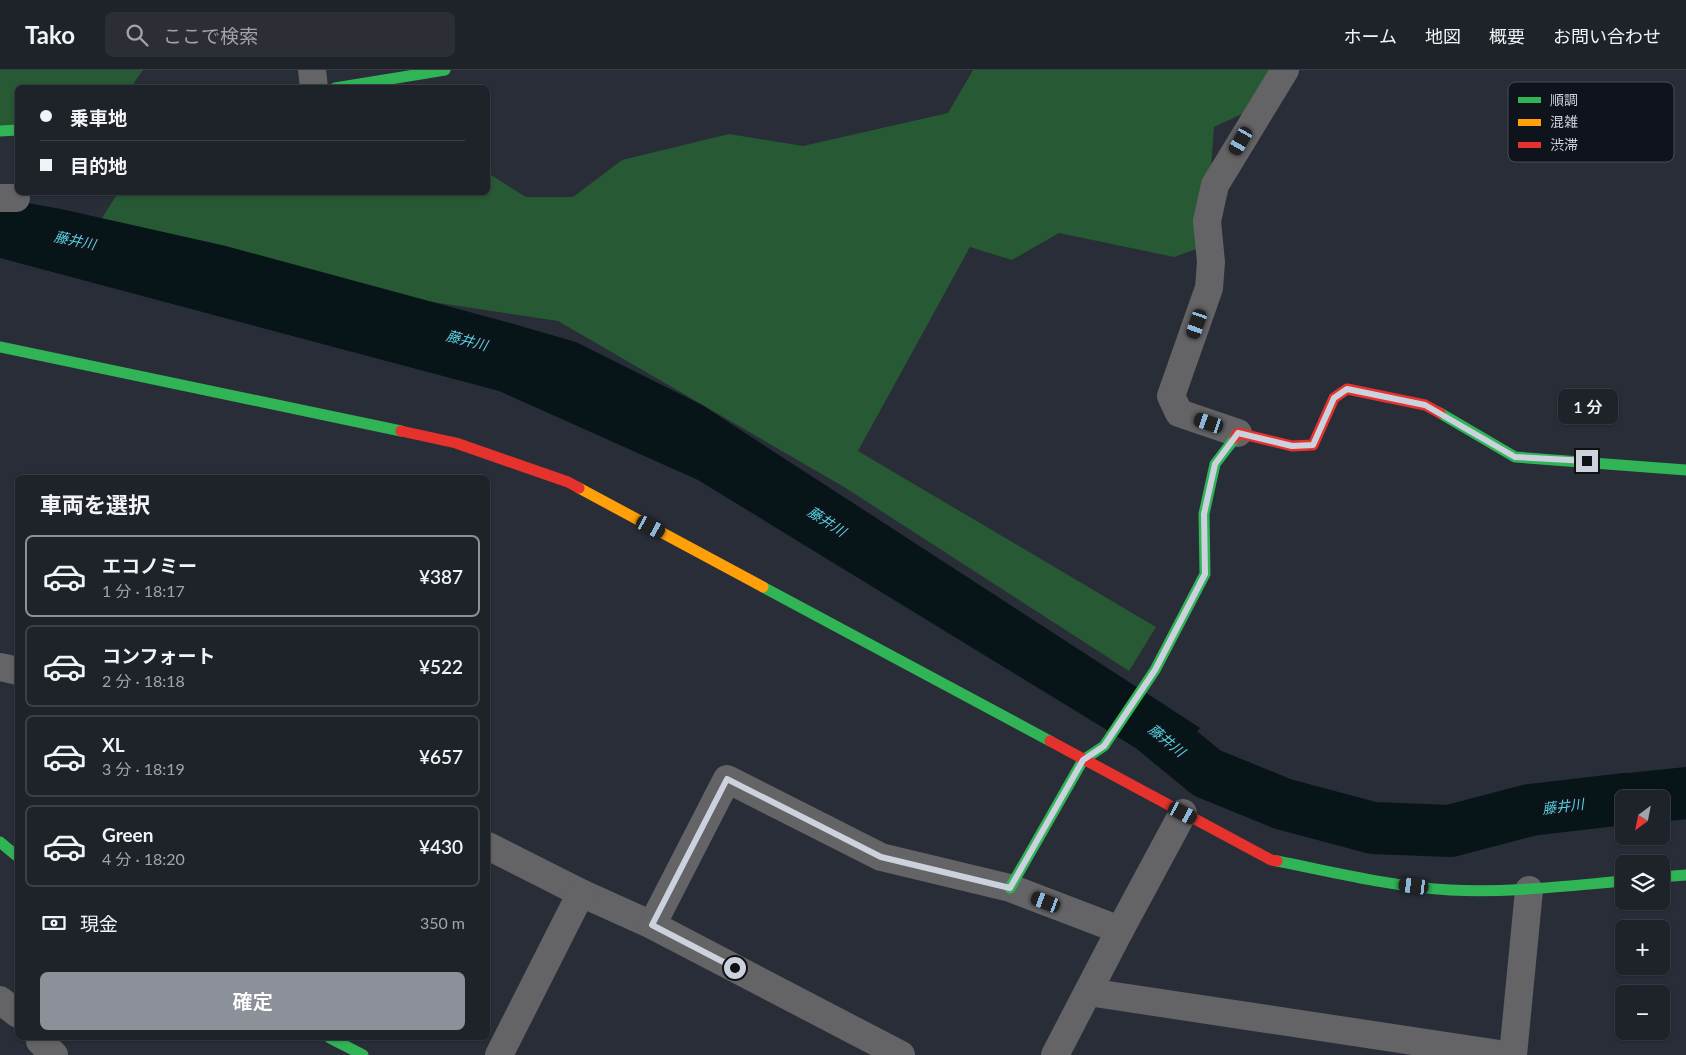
<!DOCTYPE html>
<html lang="ja">
<head>
<meta charset="utf-8">
<style>
  body { margin:0; font-family:Lato,"Noto Sans JP",sans-serif; background:#2b2f35; color:#f1f3f6; height:100vh; display:flex; flex-direction:column; font-size:19px; white-space:nowrap }
  * { box-sizing:border-box; margin:0 }
  p { font-size:16px; color:#a1a4a8 }
  .icon { flex:none; width:28px; height:28px; fill:none; stroke:currentColor; stroke-width:2; stroke-linecap:round; stroke-linejoin:round }
  .map { position:relative; flex:1; overflow:hidden }
  .sheet { position:absolute; left:15px; top:405px; width:475px; height:565px; display:flex; flex-direction:column; background:#1e2229; border-radius:8px; box-shadow:0 1px 4px #0004,0 0 0 1px #3c3f46 }
  .sheet>* { flex:none }
  .guide { position:absolute; left:15px; top:15px; width:475px; height:110px; border-radius:8px; box-shadow:0 1px 4px #0004,0 0 0 1px #3c3f46; display:grid; align-content:center; height:110px; padding:0 25px; background:#1e2229 }
  .needle { width:32px; rotate:212deg }
  .buttons { position:absolute; left:1615px; top:720px; display:grid; gap:10px }
  .buttons a { display:grid; place-items:center; width:55px; height:55px; border-radius:8px; background:#1e2229; box-shadow:0 1px 4px #0004,0 0 0 1px #3c3f46; font-size:25px }
  .end { position:absolute; width:22px; height:22px; margin:-11px; border:6px solid #ccd1de; background:#111; box-shadow:0 0 0 2px #111 }
  .from { border-radius:50% }
  .bubble { position:absolute; height:35px; border-radius:8px; background:#1e2229; box-shadow:0 1px 4px #0004,0 0 0 1px #3c3f46; font-size:16px; font-weight:600; line-height:35px; text-align:center }
  .car { position:absolute; width:15px; height:30px; margin:-15px -8px; border-radius:6px; box-shadow:0 0 4px 1px #0007; background:linear-gradient(#222 24%,#8ab4d8 0 40%,#222 0 76%,#8ab4d8 0 86%,#222 0) }
  .guide b { display:flex; align-items:center; gap:18px; height:48px; font-size:19px }
  .guide b+b { border-top:1px solid #3c3f46 }
  .guide i { width:12px; height:12px; background:#f1f3f6 }
  ul { padding:0; list-style:none }
  li { display:flex; align-items:center; gap:15px; height:82px; margin:0 10px 8px; padding:0 15px; border:2px solid #3c3f46; border-radius:8px }
  li div { flex:1 }
  li b { display:block; font-size:19px }
  li em { font-style:normal; font-weight:600 }
  li.selected { border-color:#8c9099 }
  li>.icon { width:45px; height:45px; stroke-width:1.5 }
  h2 { padding:0 25px; font-size:22px; line-height:60px }
  .pay { display:flex; align-items:center; gap:12px; height:55px; padding:0 25px; font-size:19px }
  .pay p { margin-inline-start:auto }
  .primary-button { display:flex; gap:10px; margin-top:auto; padding:10px 25px }
  .primary-button a { flex:1; height:58px; border-radius:8px; background:#8c9099; color:#fff; font-size:20px; font-weight:600; line-height:58px; text-align:center }
  header { display:flex; align-items:center; gap:30px; box-sizing:border-box; height:70px; padding:0 25px; background:#1e2229; border-bottom:1px solid #3c3f46 }
  header strong { font-size:24px }
  nav { display:flex; gap:28px; margin-inline-start:auto; font-size:18px }
  .search { width:350px; height:45px; background:#2b2f35; display:flex; align-items:center; gap:12px; box-sizing:border-box; padding:0 18px; border-radius:8px; color:#a1a4a8; font-size:19px }
  .map>svg:first-child { display:block }
</style>
</head>
<body>
<header>
<strong>Tako</strong>
<div class="search"><svg class="icon" aria-label="search" viewBox="0 0 24 24"><circle cx="10" cy="10" r="6"/><path d="M15 15l6 6"/></svg>ここで検索</div>
<nav><a>ホーム</a><a>地図</a><a>概要</a><a>お問い合わせ</a></nav>
</header>
<div class="map">
<svg width="1686" height="985" viewBox="0 0 1686 985">
  <rect width="100%" height="100%" fill="#282d37"/>
  <g fill="#275934">
    <polygon points="0,0 143,0 131,17 18,18 17,62 0,63"/>
    <polygon points="973,0 1284,0 1253,39 1214,57 1205,176 1174,187 1059,163 1012,190 970,177 858,381 1156,557 1129,601 844,417 558,251 82,179 118,123 488,122 488,103 526,127 573,127 622,90 729,64 803,76 948,43"/>
  </g>
  <polygon fill="#081518" points="0,128 61,139 226,176 510,253 576,272 702,335 1200,658 1169,698 698,410 499,321 0,188"/>
  <g fill="none" stroke-linecap="round" stroke-linejoin="round">
    <g stroke="#081518" stroke-width="52">
      <polyline points="1122,639 1151,657 1207,703 1283,734 1373,758 1450,761 1530,740 1624,729"/>
      <polyline points="1629,729 1686,723"/>
    </g>
    <g stroke="#646366" stroke-width="28">
      <polyline points="312,0 314,18"/>
      <polyline points="0,128 16,128"/>
      <polyline points="1238,363 1179,343 1171,326 1209,218 1211,192 1207,151 1215,115 1285,0"/>
      <polyline points="0,597 18,601"/>
      <polyline points="488,776 581,823 652,855 901,985"/>
      <polyline points="652,855 727,709 881,787 1010,818 1120,860"/>
      <polyline points="1088,922 1506,985"/>
      <polyline points="0,930 18,944"/>
      <polyline points="40,968 40,971 54,985"/>
      <polyline points="499,985 581,823"/>
      <polyline points="1055,985 1120,860 1183,743"/>
      <polyline points="1513,985 1529,820"/>
    </g>
    <g stroke="#30b455" stroke-width="11">
      <polyline points="335,18 445,0"/>
      <polyline points="0,61 18,60"/>
      <polyline points="0,277 401,361"/>
      <polyline points="1440,343 1515,387 1686,400"/>
      <polyline points="763,517 1050,671"/>
      <polyline points="0,772 18,787"/>
      <path d="M 1277,791 C 1333,802 1393,817 1450,820 C 1508,823 1566,816 1624,811"/>
      <polyline points="1661,807 1686,805"/>
      <polyline points="1010,818 1083,690 1104,676 1155,600 1205,504 1204,444 1215,394 1235,368"/>
      <polyline points="330,968 363,985"/>
    </g>
    <polyline stroke="#ff9f0a" stroke-width="11" points="579,418 763,517"/>
    <g stroke="#e5322d" stroke-width="11">
      <polyline points="401,361 456,373 568,412 579,418"/>
      <polyline points="1235,368 1238,363 1292,376 1313,375 1334,328 1347,319 1425,335 1440,343"/>
      <polyline points="1050,671 1271,790 1277,791"/>
    </g>
  </g>
  <g fill="none" stroke-linecap="round" stroke-linejoin="round">
    <polyline stroke="#ccd1de" stroke-width="6" points="735,898 652,855 727,709 881,787 1010,818 1083,690 1104,676 1155,600 1205,504 1204,444 1215,394 1238,363 1292,376 1313,375 1334,328 1347,319 1425,335 1515,387 1587,391"/>
  </g>
  <g text-anchor="middle" dominant-baseline="central" stroke-width="5" stroke-linejoin="round" paint-order="stroke">
    <g font-size="14" font-style="italic" fill="#56d3df" stroke="#0f131b">
      <text transform="translate(75 170) rotate(12)">藤井川</text>
      <text transform="translate(467 270) rotate(15)">藤井川</text>
      <text transform="translate(827 451) rotate(33)">藤井川</text>
      <text transform="translate(1167 670) rotate(39)">藤井川</text>
      <text transform="translate(1563 736) rotate(-7)">藤井川</text>
    </g>
  </g>
  <rect x="1508" y="12" width="166" height="80" rx="8" fill="#0f131b" stroke="#484c56" stroke-width="1"/>
  <rect x="1518" y="27" width="23" height="6" fill="#30b455"/>
  <rect x="1518" y="49" width="23" height="7" fill="#ff9f0a"/>
  <rect x="1518" y="72" width="23" height="6" fill="#e5322d"/>
  <g font-size="14" fill="#ccd1de">
    <text x="1550" y="35">順調</text>
    <text x="1550" y="57">混雑</text>
    <text x="1550" y="80">渋滞</text>
  </g>
</svg>
<div class="buttons">
<a><svg class="needle" viewBox="-14 -14 28 28"><path d="M0-13l5 13h-10z" fill="#e53935"/><path d="M0 13l5-13h-10z" fill="#a1a4a8"/></svg></a>
<a><svg class="icon" aria-label="layers" viewBox="0 0 24 24"><path d="M12 4l9 5-9 5-9-5zM3 14l9 5 9-5"/></svg></a>
<a>+</a>
<a>−</a>
</div>
<i class="end from" style="left:735px;top:898px"></i>
<i class="end" style="left:1587px;top:391px"></i>
<div class="bubble" style="left:1558px;top:319px;width:60px">1 分</div>
<i class="car" style="left:1241px;top:71px;rotate:210deg"></i>
<i class="car" style="left:1197px;top:254px;rotate:199deg"></i>
<i class="car" style="left:1209px;top:353px;rotate:289deg"></i>
<i class="car" style="left:651px;top:457px;rotate:118deg"></i>
<i class="car" style="left:1183px;top:743px;rotate:118deg"></i>
<i class="car" style="left:1414px;top:816px;rotate:277deg"></i>
<i class="car" style="left:1046px;top:832px;rotate:291deg"></i>
<div class="guide">
<b><i class="from"></i>乗車地</b>
<b><i></i>目的地</b>
</div>
<section class="sheet">
<h2>車両を選択</h2>
<ul>
<li class="selected"><svg class="icon" aria-label="car" viewBox="0 0 24 24"><path d="M5 17H2v-5l4-1 3-4h7l3 4 3 1v5h-3M9 17h6M6 11h13"/><circle cx="7" cy="17" r="2"/><circle cx="17" cy="17" r="2"/></svg><div><b>エコノミー</b><p>1 分 · 18:17</p></div><em>¥387</em></li>
<li><svg class="icon" aria-label="car" viewBox="0 0 24 24"><path d="M5 17H2v-5l4-1 3-4h7l3 4 3 1v5h-3M9 17h6M6 11h13"/><circle cx="7" cy="17" r="2"/><circle cx="17" cy="17" r="2"/></svg><div><b>コンフォート</b><p>2 分 · 18:18</p></div><em>¥522</em></li>
<li><svg class="icon" aria-label="car" viewBox="0 0 24 24"><path d="M5 17H2v-5l4-1 3-4h7l3 4 3 1v5h-3M9 17h6M6 11h13"/><circle cx="7" cy="17" r="2"/><circle cx="17" cy="17" r="2"/></svg><div><b>XL</b><p>3 分 · 18:19</p></div><em>¥657</em></li>
<li><svg class="icon" aria-label="car" viewBox="0 0 24 24"><path d="M5 17H2v-5l4-1 3-4h7l3 4 3 1v5h-3M9 17h6M6 11h13"/><circle cx="7" cy="17" r="2"/><circle cx="17" cy="17" r="2"/></svg><div><b>Green</b><p>4 分 · 18:20</p></div><em>¥430</em></li>
</ul>
<div class="pay"><svg class="icon" aria-label="cash" viewBox="0 0 24 24"><path d="M3 7h18v10H3z"/><circle cx="12" cy="12" r="2"/></svg>現金<p>350 m</p></div>
<div class="primary-button"><a>確定</a></div>
</section>
</div>
</body>
</html>
